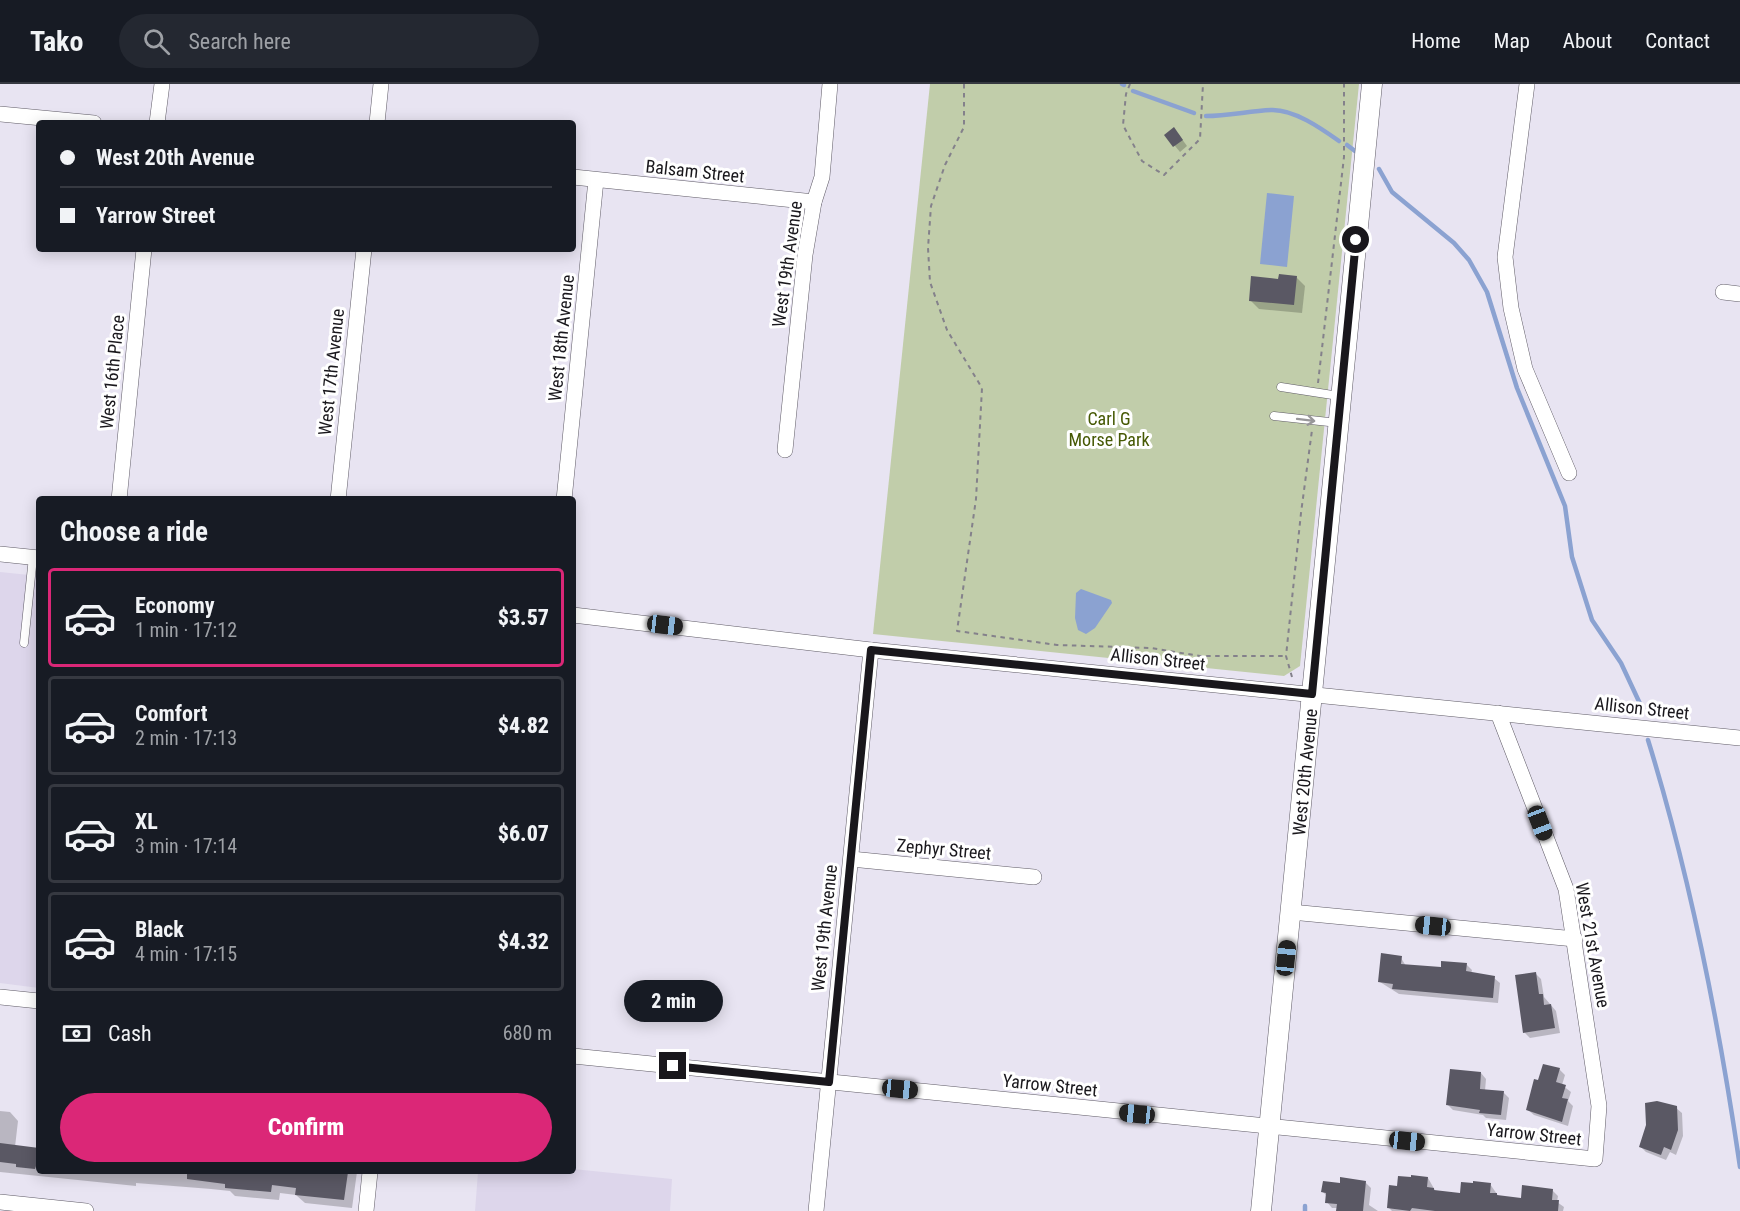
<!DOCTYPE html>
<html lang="en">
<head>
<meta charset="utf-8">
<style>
  body { margin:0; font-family:"Roboto Condensed",sans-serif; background:#242831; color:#f1f3f6; height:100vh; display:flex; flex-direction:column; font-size:22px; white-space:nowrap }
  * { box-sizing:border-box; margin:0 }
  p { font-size:20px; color:#9ea1a6 }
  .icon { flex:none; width:33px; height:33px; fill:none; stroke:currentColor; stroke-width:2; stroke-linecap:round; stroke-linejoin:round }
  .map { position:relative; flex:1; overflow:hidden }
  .sheet { position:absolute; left:36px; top:412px; width:540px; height:678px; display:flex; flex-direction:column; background:#171b24; border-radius:6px; box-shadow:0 3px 15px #0003 }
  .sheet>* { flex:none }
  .hud { position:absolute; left:36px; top:36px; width:540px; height:132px; border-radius:6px; box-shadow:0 3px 15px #0003; display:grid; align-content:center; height:132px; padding:0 24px; background:#171b24 }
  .end { position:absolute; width:27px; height:27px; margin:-14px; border:8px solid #19171c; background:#fff; box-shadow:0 0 0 3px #fff }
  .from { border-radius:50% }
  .bubble { position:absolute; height:42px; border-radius:21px; background:#171b24; box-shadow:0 3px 15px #0003; font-size:20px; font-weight:800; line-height:42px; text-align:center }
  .car { position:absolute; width:18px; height:36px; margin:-18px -9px; border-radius:8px; box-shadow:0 0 4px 2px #0007; background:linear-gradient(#222 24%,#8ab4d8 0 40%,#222 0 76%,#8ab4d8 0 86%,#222 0) }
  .hud b { display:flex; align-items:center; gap:21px; height:57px; font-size:22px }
  .hud b+b { border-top:2px solid #363941 }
  .hud i { width:15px; height:15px; background:#f1f3f6 }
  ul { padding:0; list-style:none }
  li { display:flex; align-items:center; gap:18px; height:99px; margin:0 12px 9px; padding:0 12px; border:3px solid #363941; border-radius:6px }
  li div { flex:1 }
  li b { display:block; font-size:22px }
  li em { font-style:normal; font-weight:800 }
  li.on { border-color:#db2777 }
  li>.icon { width:54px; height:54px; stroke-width:1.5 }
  h2 { padding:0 24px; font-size:27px; line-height:72px }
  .pay { display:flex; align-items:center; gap:15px; height:66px; padding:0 24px; font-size:22px }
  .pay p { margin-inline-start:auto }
  .primary-button { display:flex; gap:12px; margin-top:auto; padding:12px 24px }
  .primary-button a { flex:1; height:69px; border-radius:36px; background:#db2777; color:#fff; font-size:24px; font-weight:800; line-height:69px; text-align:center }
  header { display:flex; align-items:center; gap:36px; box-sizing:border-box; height:84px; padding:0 30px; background:#171b24; border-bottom:2px solid #363941 }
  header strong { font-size:28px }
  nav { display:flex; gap:33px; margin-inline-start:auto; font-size:21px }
  .search { width:420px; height:54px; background:#242831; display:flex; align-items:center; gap:15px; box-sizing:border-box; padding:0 21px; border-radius:33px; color:#9ea1a6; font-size:22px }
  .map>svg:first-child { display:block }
</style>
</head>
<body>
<header>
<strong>Tako</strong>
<div class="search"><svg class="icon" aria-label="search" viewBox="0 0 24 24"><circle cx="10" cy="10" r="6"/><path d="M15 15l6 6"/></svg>Search here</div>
<nav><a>Home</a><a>Map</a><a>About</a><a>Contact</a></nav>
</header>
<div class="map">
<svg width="1740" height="1127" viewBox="0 0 1740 1127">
  <rect width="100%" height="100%" fill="#e8e4f2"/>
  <g fill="#ddd6eb">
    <polygon points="0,488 39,492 39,904 0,899"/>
    <polygon points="573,1085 672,1095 670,1127 475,1127 478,1088 573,1088"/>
  </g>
  <polygon fill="#c1cdaa" points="930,0 1359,0 1300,582 1284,592 873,550"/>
  <g fill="#8ba2d1">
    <polygon points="1267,109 1294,112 1287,183 1260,180"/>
    <polygon points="1081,505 1111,516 1112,519 1095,544 1086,550 1078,546 1075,534 1076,509"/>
  </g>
  <g fill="#0003">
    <polygon points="1166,51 1179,51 1187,62 1180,68"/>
    <polygon points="1296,193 1305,202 1302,229 1259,225 1250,216 1280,196"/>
    <polygon points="1401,874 1406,882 1442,885 1466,880 1472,886 1471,890 1494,894 1500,899 1498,919 1399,910 1380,898"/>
    <polygon points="1535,889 1541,895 1544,913 1556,927 1560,949 1530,954 1525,949"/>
    <polygon points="1559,985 1565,991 1562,1001 1571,1008 1568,1017 1573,1022 1568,1042 1534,1031 1528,1026 1539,998"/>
    <polygon points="1481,989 1486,995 1485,1007 1503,1008 1509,1014 1506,1036 1486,1034 1483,1031 1453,1026 1447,1020"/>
    <polygon points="1676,1024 1682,1029 1683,1052 1676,1071 1670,1068 1666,1076 1646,1068 1640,1062"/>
    <polygon points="0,1027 10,1028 18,1037 15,1063 39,1065 39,1088 294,1088 331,1091 331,1088 357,1088 352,1124 305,1119 296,1111 280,1109 279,1116 235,1112 230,1107 211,1105 136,1099 136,1102 0,1088"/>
    <polygon points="1428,1094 1436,1108 1461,1110 1490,1100 1499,1113 1522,1116 1552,1106 1558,1112 1557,1118 1564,1123 1563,1127 1392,1127 1388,1123 1399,1104"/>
    <polygon points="1365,1098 1371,1104 1369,1121 1378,1127 1337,1127 1338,1124 1332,1124 1327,1118 1327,1112 1323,1108 1341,1100"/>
  </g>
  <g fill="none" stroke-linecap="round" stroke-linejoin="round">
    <g stroke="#8ba2d1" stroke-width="4.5">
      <polyline points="1122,0 1124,1"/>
      <polyline points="1133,7 1194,29"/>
      <path d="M 1206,32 C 1228,32 1249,27 1271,26 C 1294,25 1322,45 1339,57"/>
      <polyline points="1347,61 1355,67"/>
      <polyline points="1379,85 1392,108 1454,159 1469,176 1487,208 1517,304 1565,422 1572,473 1592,536 1621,579 1642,624"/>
      <path d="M 1648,656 C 1691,795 1719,939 1740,1083"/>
      <polyline points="1305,1127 1305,1122"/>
    </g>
  </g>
  <g fill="#5a5864">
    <polygon points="1174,43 1183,56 1173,63 1164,51"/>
    <polygon points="1279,190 1297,192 1294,221 1249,217 1251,192 1278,195"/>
    <polygon points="1381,869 1402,872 1401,880 1441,883 1441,877 1467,879 1466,887 1495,892 1493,914 1392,905 1393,900 1378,898"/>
    <polygon points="1536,888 1539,910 1543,910 1544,921 1551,920 1555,944 1523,949 1515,891"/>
    <polygon points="1543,980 1560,984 1556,998 1566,1001 1562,1014 1568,1015 1562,1038 1526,1026 1534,995 1538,996"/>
    <polygon points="1450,985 1481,988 1480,1005 1504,1007 1501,1031 1479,1029 1480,1026 1446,1021"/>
    <polygon points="1657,1017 1677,1022 1678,1046 1671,1066 1664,1063 1661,1071 1639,1063 1646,1041 1645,1019"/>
    <polygon points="0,1059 39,1064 39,1082 36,1082 35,1085 16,1083 16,1080 0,1078"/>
    <polygon points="187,1088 330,1089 348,1088 344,1116 295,1111 296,1104 272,1101 271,1108 225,1104 225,1100 187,1095"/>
    <polygon points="1411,1091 1428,1093 1427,1103 1434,1104 1434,1106 1460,1109 1461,1098 1473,1099 1473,1097 1491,1099 1490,1109 1497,1109 1497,1111 1521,1114 1522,1101 1553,1105 1552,1116 1559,1116 1558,1127 1435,1127 1412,1124 1410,1127 1387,1124 1389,1101 1397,1102 1398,1092 1411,1093"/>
    <polygon points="1340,1093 1366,1097 1363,1127 1336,1127 1337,1120 1325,1119 1326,1109 1321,1108 1323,1097 1340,1099"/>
  </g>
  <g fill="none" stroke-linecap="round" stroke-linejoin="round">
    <defs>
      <g id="lane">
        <polyline points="1281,303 1339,312"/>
        <polyline points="1274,332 1338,339"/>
        <polyline points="24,559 33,473"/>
      </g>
      <g id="street">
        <polyline points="1527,0 1505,173 1511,224 1525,285 1569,389"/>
        <polyline points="0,30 94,39"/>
        <polyline points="157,39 162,0"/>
        <polyline points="377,39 381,0"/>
        <polyline points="573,93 814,118"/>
        <polyline points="1723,208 1740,210"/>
        <polyline points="785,366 805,171 814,118 822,93 830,0"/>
        <polyline points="119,416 144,165"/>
        <polyline points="338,416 364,165"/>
        <polyline points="564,416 596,96"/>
        <polyline points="0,470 39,474"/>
        <polyline points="573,531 871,566 1740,654"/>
        <polyline points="851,775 1034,793"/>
        <polyline points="1291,828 1575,855"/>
        <polyline points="0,913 39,917"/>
        <polyline points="573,972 1595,1075 1599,1022 1566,805 1498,629"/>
        <polyline points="0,1118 86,1127"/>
        <polyline points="366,1127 370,1088"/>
        <polyline points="816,1127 871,566"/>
      </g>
      <g id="secondary">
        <path id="s1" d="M 1261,1127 L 1372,0"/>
      </g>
    </defs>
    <use href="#lane" stroke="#5f5b66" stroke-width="9"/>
    <use href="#street" stroke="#5f5b66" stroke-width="16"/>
    <use href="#secondary" stroke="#5f5b66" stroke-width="21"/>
    <g stroke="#84818b" stroke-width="2" stroke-dasharray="4.5 4.5" stroke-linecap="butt">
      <polyline points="964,0 964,43 945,81 931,122 928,164 930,198 947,246 982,304 976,415 957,547 1057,561 1151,564 1200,572 1286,572"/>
      <polyline points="1130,0 1126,10 1123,41 1142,77 1164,91 1200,55 1203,0"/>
      <polyline points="1318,299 1344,73 1344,0"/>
      <polyline points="1292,593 1286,572 1301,429 1312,346"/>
    </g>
    <use href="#lane" stroke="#fff" stroke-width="8"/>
    <use href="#street" stroke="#fff" stroke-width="15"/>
    <use href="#secondary" stroke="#fff" stroke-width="20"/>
  </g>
  <defs><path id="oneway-shaft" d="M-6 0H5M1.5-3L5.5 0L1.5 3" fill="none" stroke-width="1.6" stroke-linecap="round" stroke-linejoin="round" transform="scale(1.5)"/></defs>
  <use stroke="#989799" href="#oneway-shaft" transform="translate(1306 336) rotate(7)"/>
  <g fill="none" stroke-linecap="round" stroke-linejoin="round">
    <polyline stroke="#19171c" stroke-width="8" points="673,982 829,998 871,566 1312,610 1356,156"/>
  </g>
  <g text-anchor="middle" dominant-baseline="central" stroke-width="6" stroke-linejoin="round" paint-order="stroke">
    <g font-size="18" fill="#19171c" stroke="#fff">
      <text transform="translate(695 87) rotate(6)">Balsam Street</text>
      <text transform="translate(787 180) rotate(-82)">West 19th Avenue</text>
      <text transform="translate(561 254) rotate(-84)">West 18th Avenue</text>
      <text transform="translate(112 288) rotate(-84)">West 16th Place</text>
      <text transform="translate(331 288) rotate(-84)">West 17th Avenue</text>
      <text transform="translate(1158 575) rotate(6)">Allison Street</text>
      <text transform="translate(1642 624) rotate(6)">Allison Street</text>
      <text stroke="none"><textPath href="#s1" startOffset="441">West 20th Avenue</textPath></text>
      <text transform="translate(944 765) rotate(5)">Zephyr Street</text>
      <text transform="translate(824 844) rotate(-84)">West 19th Avenue</text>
      <text transform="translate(1593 861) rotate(80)">West 21st Avenue</text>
      <text transform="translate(1050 1001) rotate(6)">Yarrow Street</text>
      <text transform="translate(1534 1050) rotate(6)">Yarrow Street</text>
    </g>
    <g font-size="18" fill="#465904" stroke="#fff">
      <text x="1109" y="334">Carl G<tspan x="1109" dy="21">Morse Park</tspan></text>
    </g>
  </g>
</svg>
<i class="end from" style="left:1356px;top:156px"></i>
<i class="end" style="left:673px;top:982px"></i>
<div class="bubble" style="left:624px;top:896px;width:99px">2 min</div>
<i class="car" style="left:665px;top:541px;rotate:97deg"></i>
<i class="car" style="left:1540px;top:739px;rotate:159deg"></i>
<i class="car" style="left:1433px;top:842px;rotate:276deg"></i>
<i class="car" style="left:1286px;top:874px;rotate:6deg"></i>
<i class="car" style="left:900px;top:1005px;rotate:96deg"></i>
<i class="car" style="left:1137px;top:1030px;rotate:276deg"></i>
<i class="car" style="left:1407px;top:1057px;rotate:96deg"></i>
<div class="hud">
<b><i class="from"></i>West 20th Avenue</b>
<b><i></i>Yarrow Street</b>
</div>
<section class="sheet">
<h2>Choose a ride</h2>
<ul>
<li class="on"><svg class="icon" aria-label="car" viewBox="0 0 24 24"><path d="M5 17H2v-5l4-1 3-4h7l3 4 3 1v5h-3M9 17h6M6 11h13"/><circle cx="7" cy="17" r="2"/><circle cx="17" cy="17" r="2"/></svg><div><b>Economy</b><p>1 min · 17:12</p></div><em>$3.57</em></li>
<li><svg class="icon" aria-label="car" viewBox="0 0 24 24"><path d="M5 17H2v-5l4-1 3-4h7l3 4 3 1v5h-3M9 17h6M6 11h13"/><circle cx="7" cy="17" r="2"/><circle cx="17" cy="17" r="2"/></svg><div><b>Comfort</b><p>2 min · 17:13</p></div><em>$4.82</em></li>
<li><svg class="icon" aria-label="car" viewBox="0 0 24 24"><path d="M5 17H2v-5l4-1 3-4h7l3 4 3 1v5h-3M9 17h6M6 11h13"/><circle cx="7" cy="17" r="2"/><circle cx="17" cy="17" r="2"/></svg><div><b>XL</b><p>3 min · 17:14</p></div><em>$6.07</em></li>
<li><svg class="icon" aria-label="car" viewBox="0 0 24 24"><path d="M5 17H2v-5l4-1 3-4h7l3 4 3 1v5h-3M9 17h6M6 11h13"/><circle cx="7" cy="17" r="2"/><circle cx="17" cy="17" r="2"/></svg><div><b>Black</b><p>4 min · 17:15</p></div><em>$4.32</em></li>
</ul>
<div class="pay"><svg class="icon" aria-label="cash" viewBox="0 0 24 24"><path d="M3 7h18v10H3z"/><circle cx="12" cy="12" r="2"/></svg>Cash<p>680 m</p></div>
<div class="primary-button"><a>Confirm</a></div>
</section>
</div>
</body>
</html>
